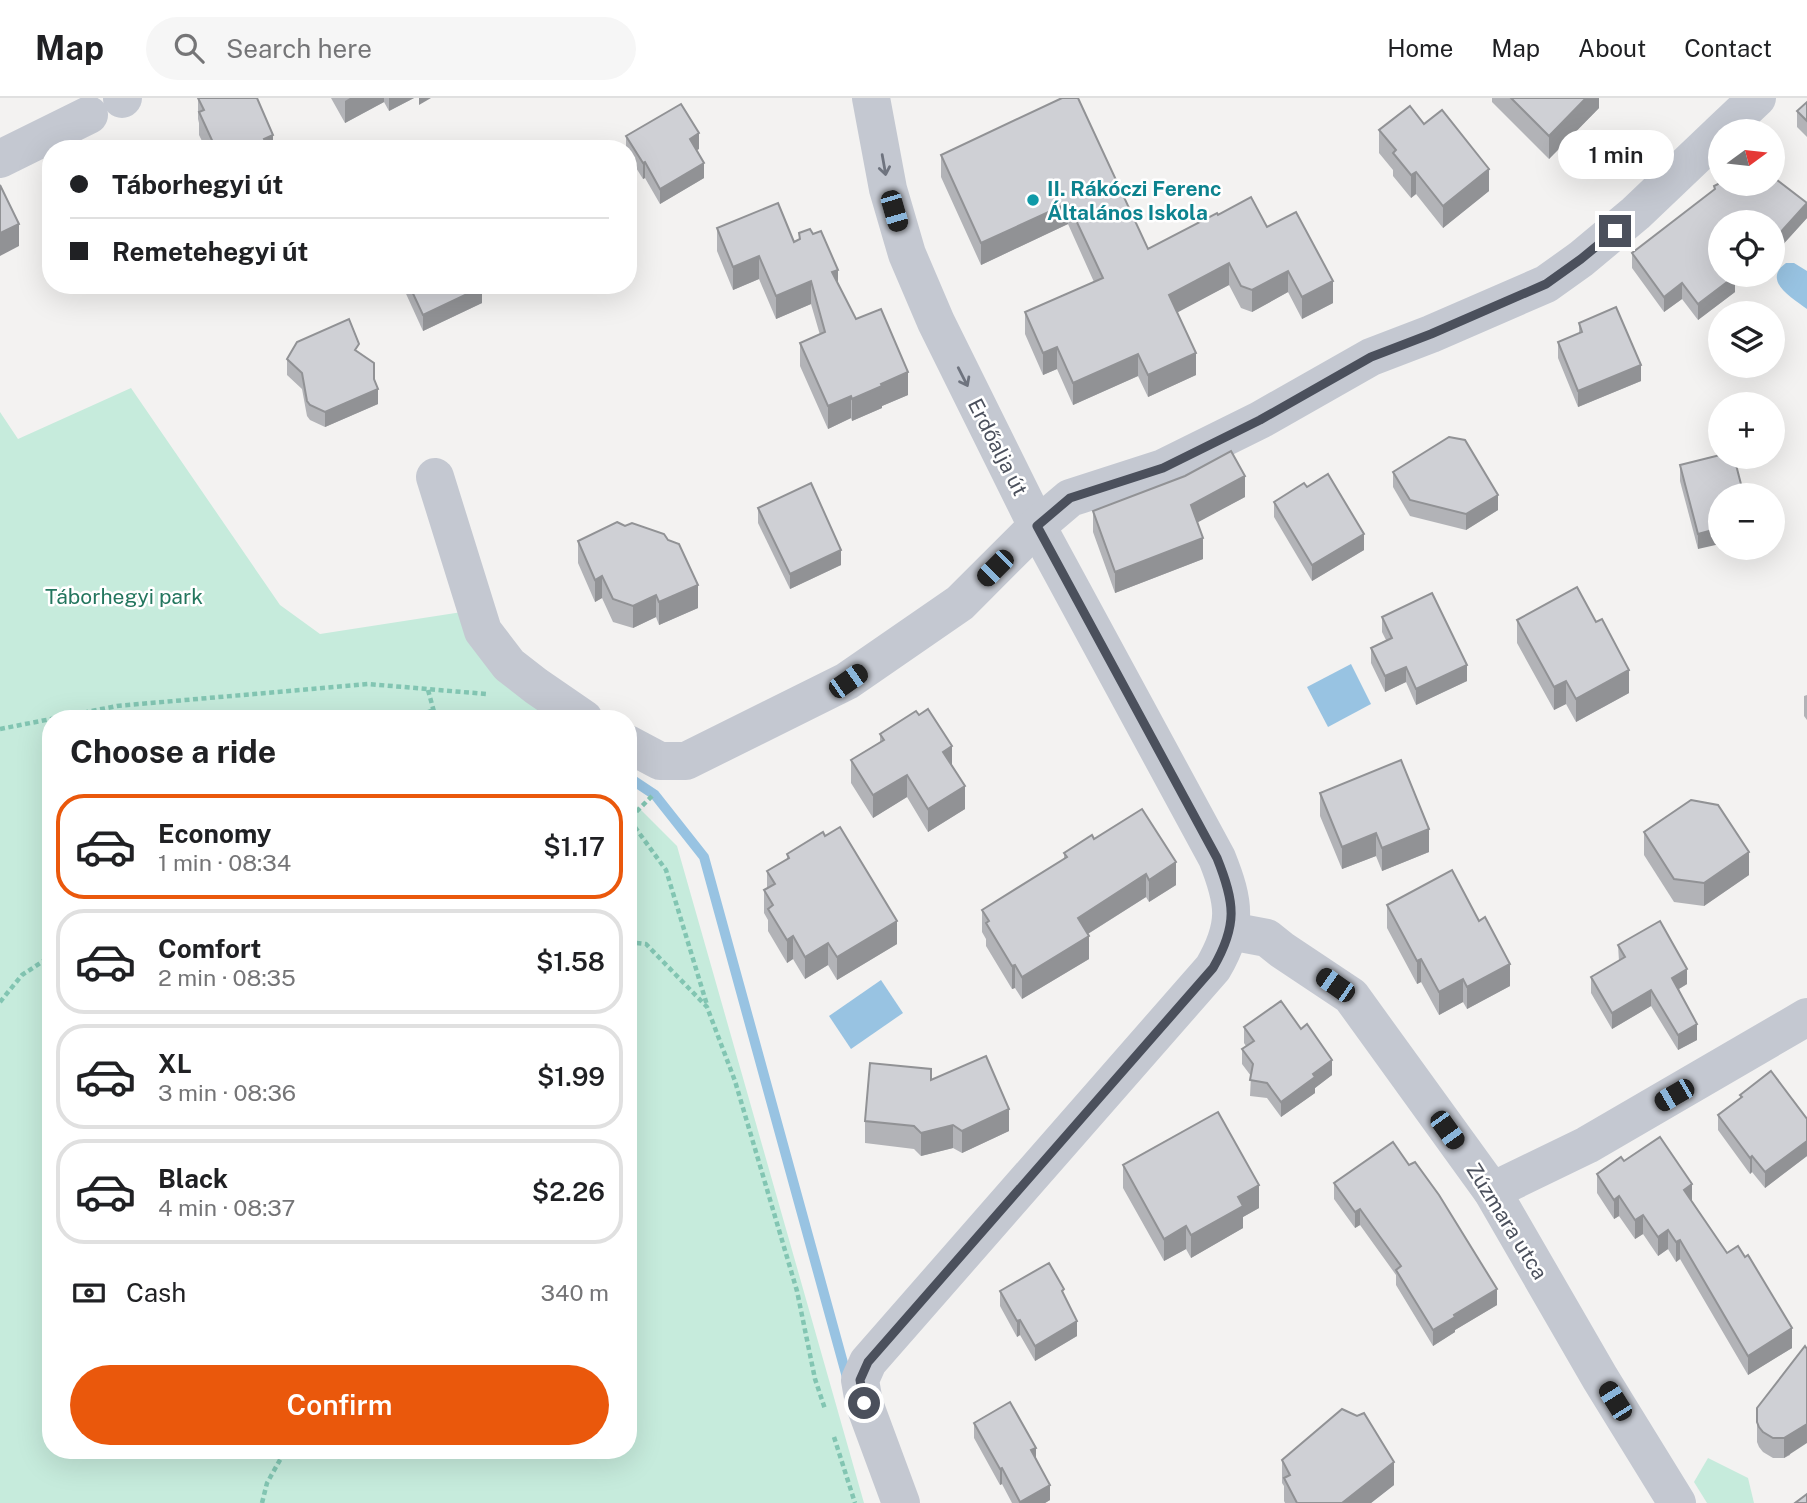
<!DOCTYPE html>
<html lang="en">
<head>
<meta charset="utf-8">
<style>
  body { margin:0; font-family:"Public Sans",sans-serif; background:#f6f6f6; color:#202124; height:100vh; display:flex; flex-direction:column; font-size:26px; white-space:nowrap }
  * { box-sizing:border-box; margin:0 }
  p { font-size:23px; color:#757577 }
  .icon { flex:none; width:38px; height:38px; fill:none; stroke:currentColor; stroke-width:2; stroke-linecap:round; stroke-linejoin:round }
  .map { position:relative; flex:1; overflow:hidden }
  .drawer { position:absolute; left:42px; top:612px; width:595px; height:749px; display:flex; flex-direction:column; background:#fff; border-radius:28px; box-shadow:0 7px 28px #0002 }
  .drawer>* { flex:none }
  .guide { position:absolute; left:42px; top:42px; width:595px; height:154px; border-radius:28px; box-shadow:0 7px 28px #0002; display:grid; align-content:center; height:154px; padding:0 28px; background:#fff }
  .needle { width:46px; rotate:75deg }
  .fabs { position:absolute; left:1708px; top:21px; display:grid; gap:14px }
  .fabs a { display:grid; place-items:center; width:77px; height:77px; border-radius:50%; background:#fff; box-shadow:0 7px 28px #0002; font-size:35px }
  .end { position:absolute; width:32px; height:32px; margin:-16px; border:9px solid #4b505c; background:#fff; box-shadow:0 0 0 4px #fff }
  .from { border-radius:50% }
  .bubble { position:absolute; height:49px; border-radius:24px; background:#fff; box-shadow:0 7px 28px #0002; font-size:23px; font-weight:600; line-height:49px; text-align:center }
  .car { position:absolute; width:21px; height:42px; margin:-21px -10px; border-radius:9px; box-shadow:0 0 5px 2px #0007; background:linear-gradient(#222 24%,#8ab4d8 0 40%,#222 0 76%,#8ab4d8 0 86%,#222 0) }
  .guide b { display:flex; align-items:center; gap:24px; height:66px; font-size:26px }
  .guide b+b { border-top:2px solid #e0e0e0 }
  .guide i { width:18px; height:18px; background:#202124 }
  ul { padding:0; list-style:none }
  li { display:flex; align-items:center; gap:21px; height:105px; margin:0 14px 10px; padding:0 14px; border:4px solid #e0e0e0; border-radius:28px }
  li div { flex:1 }
  li b { display:block; font-size:26px }
  li em { font-style:normal; font-weight:600 }
  li.current { border-color:#ea580c }
  li>.icon { width:63px; height:63px; stroke-width:1.5 }
  h2 { padding:0 28px; font-size:32px; line-height:84px }
  .pay { display:flex; align-items:center; gap:18px; height:77px; padding:0 28px; font-size:26px }
  .pay p { margin-inline-start:auto }
  .action { display:flex; gap:14px; margin-top:auto; padding:14px 28px }
  .action a { flex:1; height:80px; border-radius:42px; background:#ea580c; color:#fff; font-size:28px; font-weight:600; line-height:80px; text-align:center }
  header { display:flex; align-items:center; gap:42px; box-sizing:border-box; height:98px; padding:0 35px; background:#fff; border-bottom:2px solid #e0e0e0 }
  header strong { font-size:33px }
  nav { display:flex; gap:38px; margin-inline-start:auto; font-size:24px }
  .search { width:490px; height:63px; background:#f6f6f6; display:flex; align-items:center; gap:18px; box-sizing:border-box; padding:0 24px; border-radius:38px; color:#757577; font-size:26px }
  .map>svg:first-child { display:block }
</style>
</head>
<body>
<header>
<strong>Map</strong>
<div class="search"><svg class="icon" aria-label="search" viewBox="0 0 24 24"><circle cx="10" cy="10" r="6"/><path d="M15 15l6 6"/></svg>Search here</div>
<nav><a>Home</a><a>Map</a><a>About</a><a>Contact</a></nav>
</header>
<div class="map">
<svg width="1807" height="1405" viewBox="0 0 1807 1405">
  <rect width="100%" height="100%" fill="#f3f2f1"/>
  <g fill="#c6ebdc">
    <polygon points="131,290 280,507 320,536 462,514 511,582 550,621 51,621 51,1353 628,1353 628,699 677,748 864,1405 0,1405 0,314 18,341"/>
    <polygon points="1708,1360 1748,1380 1754,1405 1707,1405 1694,1384"/>
  </g>
  <g fill="#98c3e2">
    <path d="M 1786,165 L 1794,165 L 1807,173 L 1807,211 C 1793,200 1761,183 1786,165 Z"/>
    <polygon points="1351,566 1371,606 1328,629 1307,589"/>
    <polygon points="881,882 903,915 851,951 829,918"/>
  </g>
  <g fill="none" stroke-linecap="round" stroke-linejoin="round">
    <g stroke="#98c3e2" stroke-width="10">
      <polyline points="446,618 463,621"/>
      <polyline points="628,679 655,697 704,759 848,1283"/>
    </g>
    <g stroke="#82c5b2" stroke-width="4.5" stroke-dasharray="5 3.5" stroke-linecap="butt">
      <polyline points="428,592 436,621"/>
      <polyline points="413,621 414,619 434,612"/>
      <polyline points="0,631 117,608 368,586 486,596"/>
      <polyline points="652,698 629,721 666,772 707,907"/>
      <polyline points="628,844 646,846 707,909 735,983 797,1193 815,1281 825,1311"/>
      <polyline points="0,904 22,877 51,858"/>
      <polyline points="834,1339 855,1405"/>
      <polyline points="262,1405 267,1385 285,1353"/>
    </g>
    <g stroke="#c4c8d1" stroke-width="38">
      <path d="M 871,0 L 888,91 L 907,156 L 936,224 L 1037,428 L 1217,760 C 1235,805 1238,827 1213,870 L 868,1264 L 860,1282 L 864,1305 L 901,1405"/>
      <polyline points="122,1 123,0"/>
      <polyline points="1722,33 1757,0"/>
      <polyline points="0,61 89,17"/>
      <polyline points="435,379 483,533 509,567 536,588 584,621"/>
      <polyline points="628,646 660,663 686,663 847,583 960,505 1037,428 1070,400 1163,370 1260,322 1371,259 1431,236 1546,186 1581,161 1636,115 1720,35"/>
      <polyline points="1230,833 1267,840 1282,852 1351,898 1492,1093 1600,1280 1677,1405"/>
      <polyline points="1492,1093 1587,1047 1807,919"/>
    </g>
  </g>
  <g fill="#b2b3b7">
    <polygon points="198,0 257,0 273,51 206,51 199,37 199,25 198,21"/>
    <polygon points="331,0 414,0 389,13 384,4 345,25"/>
    <polygon points="1062,0 1148,151 1218,117 1267,129 1333,205 1302,221 1288,194 1252,214 1241,210 1229,187 1177,214 1196,277 1148,299 1138,278 1073,307 1057,271 1043,277 1025,236 1025,214 1094,184 1068,126 981,167 941,79 941,57"/>
    <polygon points="1492,0 1599,0 1599,10 1549,61 1492,4"/>
    <polygon points="1807,4 1807,39 1797,29 1797,13"/>
    <polygon points="1424,26 1489,93 1443,130 1416,96 1411,100 1393,78 1393,72 1379,55 1379,32"/>
    <polygon points="626,38 699,51 696,52 704,80 660,106 645,80 643,81 628,57 628,51 626,51"/>
    <polygon points="1777,82 1807,120 1777,153 1773,150 1773,124 1720,124 1720,177 1735,194 1698,222 1682,201 1664,214 1632,170 1632,155 1714,92 1714,88"/>
    <polygon points="717,130 794,144 799,142 799,135 838,185 856,221 908,297 882,308 882,310 852,323 851,320 828,331 800,268 800,245 820,237 811,206 776,221 759,181 733,192 717,153"/>
    <polygon points="402,187 481,187 482,205 423,233"/>
    <polygon points="1579,225 1641,283 1578,309 1558,260 1558,244 1579,236"/>
    <polygon points="287,261 374,281 378,306 325,329 310,322 307,318 302,291 287,277"/>
    <polygon points="1680,367 1743,397 1698,451 1680,383"/>
    <polygon points="1393,374 1498,412 1466,432 1410,418 1393,389"/>
    <polygon points="1307,389 1364,452 1312,483 1274,419 1274,404"/>
    <polygon points="1245,399 1197,424 1203,461 1115,495 1093,434 1093,413"/>
    <polygon points="758,410 841,467 790,491 758,425"/>
    <polygon points="578,443 698,510 659,527 656,519 633,530 613,524 602,500 595,504 578,465"/>
    <polygon points="1382,519 1467,583 1416,607 1406,584 1385,594 1371,565 1371,550 1386,542 1382,534"/>
    <polygon points="1517,522 1629,595 1576,624 1566,606 1554,612 1517,545"/>
    <polygon points="1807,597 1807,622 1804,618 1804,598"/>
    <polygon points="880,636 952,667 965,711 928,734 907,699 873,720 851,685 851,662 880,644"/>
    <polygon points="1320,695 1429,754 1382,773 1376,758 1342,771 1320,718"/>
    <polygon points="1644,734 1749,777 1704,808 1674,804 1644,757"/>
    <polygon points="1094,741 1176,787 1149,804 1146,799 1088,836 1089,861 1022,901 1015,890 1012,891 986,848 986,841 982,834 982,812 1064,761 1064,755"/>
    <polygon points="787,756 897,846 837,882 828,867 805,881 793,861 787,865 768,833 768,822 764,815 764,792 767,790 767,773 787,761"/>
    <polygon points="1387,807 1510,888 1467,911 1463,904 1439,917 1421,884 1417,886 1387,830"/>
    <polygon points="1618,847 1687,886 1679,891 1697,942 1678,952 1651,908 1612,931 1591,895 1591,879 1619,863"/>
    <polygon points="1244,929 1332,977 1315,990 1315,995 1281,1019 1267,1000 1250,998 1251,978 1242,966 1242,951 1246,948 1244,945"/>
    <polygon points="931,982 1009,1033 962,1055 953,1050 921,1058 914,1051 865,1045 865,1023"/>
    <polygon points="1740,997 1807,1021 1807,1058 1765,1090 1752,1074 1750,1076 1718,1032 1718,1017 1740,1001"/>
    <polygon points="1624,1063 1692,1103 1792,1250 1748,1277 1680,1161 1676,1164 1668,1151 1658,1158 1643,1136 1635,1141 1619,1118 1614,1121 1597,1095 1597,1076"/>
    <polygon points="1123,1067 1259,1110 1243,1119 1243,1130 1191,1160 1186,1151 1164,1163 1123,1090"/>
    <polygon points="1334,1085 1497,1207 1455,1232 1455,1234 1433,1248 1396,1187 1396,1177 1360,1127 1355,1130 1334,1101"/>
    <polygon points="1000,1193 1064,1197 1077,1238 1035,1263 1020,1237 1017,1239 1000,1208"/>
    <polygon points="1805,1248 1790,1357 1784,1360 1773,1360 1763,1354 1759,1349 1757,1344 1757,1310"/>
    <polygon points="1357,1318 1394,1387 1371,1405 1285,1405 1284,1403 1284,1388 1282,1385 1282,1362"/>
    <polygon points="974,1325 1036,1360 1050,1402 1045,1405 1012,1405 1002,1386 1000,1387 974,1340"/>
  </g>
  <g fill="#919295">
    <polygon points="350,0 384,0 384,4 345,25 345,3"/>
    <polygon points="389,0 414,0 389,13"/>
    <polygon points="419,0 431,0 419,7"/>
    <polygon points="1586,0 1599,0 1599,10 1549,61 1549,38"/>
    <polygon points="699,35 699,51 690,56 690,41"/>
    <polygon points="273,37 273,51 264,51 264,41"/>
    <polygon points="645,64 645,80 643,81 643,65"/>
    <polygon points="704,65 704,80 660,106 660,91"/>
    <polygon points="1489,71 1489,93 1443,130 1443,108"/>
    <polygon points="1416,74 1416,96 1411,100 1411,77"/>
    <polygon points="1068,105 1068,126 981,167 981,145"/>
    <polygon points="1807,105 1807,120 1777,153 1777,138"/>
    <polygon points="19,126 19,148 0,158 0,135"/>
    <polygon points="1720,144 1720,159 1711,148"/>
    <polygon points="759,158 759,181 733,192 733,169"/>
    <polygon points="1229,165 1229,187 1169,219 1169,197"/>
    <polygon points="838,172 838,195 832,174"/>
    <polygon points="1288,173 1288,194 1252,214 1252,192"/>
    <polygon points="1735,178 1735,194 1698,222 1698,206"/>
    <polygon points="811,183 811,206 776,221 776,198"/>
    <polygon points="1333,183 1333,205 1302,221 1302,199"/>
    <polygon points="1682,185 1682,201 1664,214 1664,199"/>
    <polygon points="97,187 113,187 97,195"/>
    <polygon points="482,189 482,205 423,233 423,217"/>
    <polygon points="1057,249 1057,271 1043,277 1043,255"/>
    <polygon points="1196,255 1196,277 1148,299 1148,277"/>
    <polygon points="1138,256 1138,278 1073,307 1073,285"/>
    <polygon points="1641,267 1641,283 1578,309 1578,293"/>
    <polygon points="908,274 908,297 882,308 882,310 852,323 852,301 881,286"/>
    <polygon points="378,291 378,306 325,329 325,314"/>
    <polygon points="851,298 851,320 828,331 828,308"/>
    <polygon points="1245,378 1245,399 1191,428 1191,407"/>
    <polygon points="1743,394 1743,397 1733,397 1733,396"/>
    <polygon points="1498,397 1498,412 1466,432 1466,416"/>
    <polygon points="1720,430 1720,446 1698,451 1698,436"/>
    <polygon points="1364,436 1364,452 1312,483 1312,467"/>
    <polygon points="1203,440 1203,461 1115,495 1115,474"/>
    <polygon points="841,452 841,467 790,491 790,476"/>
    <polygon points="602,478 602,500 595,504 595,482"/>
    <polygon points="698,487 698,510 659,527 659,504"/>
    <polygon points="656,497 656,519 633,530 633,508"/>
    <polygon points="1467,567 1467,583 1416,607 1416,591"/>
    <polygon points="1406,569 1406,584 1385,594 1385,578"/>
    <polygon points="1629,572 1629,595 1576,624 1576,601"/>
    <polygon points="1566,583 1566,606 1554,612 1554,589"/>
    <polygon points="952,648 952,671 943,654"/>
    <polygon points="907,677 907,699 873,720 873,697"/>
    <polygon points="965,688 965,711 928,734 928,711"/>
    <polygon points="1429,731 1429,754 1382,773 1382,750"/>
    <polygon points="1376,735 1376,758 1342,771 1342,749"/>
    <polygon points="1749,754 1749,777 1704,808 1704,785"/>
    <polygon points="1176,764 1176,787 1149,804 1149,782"/>
    <polygon points="1146,776 1146,799 1078,842 1078,820"/>
    <polygon points="897,823 897,846 837,882 837,859"/>
    <polygon points="793,838 793,861 787,865 787,842"/>
    <polygon points="1089,838 1089,861 1022,901 1022,879"/>
    <polygon points="828,845 828,867 805,881 805,859"/>
    <polygon points="1421,861 1421,884 1417,886 1417,863"/>
    <polygon points="1510,866 1510,888 1467,911 1467,889"/>
    <polygon points="1015,867 1015,890 1012,891 1012,868"/>
    <polygon points="1687,871 1687,886 1672,895 1672,880"/>
    <polygon points="1463,881 1463,904 1439,917 1439,894"/>
    <polygon points="1651,892 1651,908 1612,931 1612,915"/>
    <polygon points="1697,926 1697,942 1678,952 1678,937"/>
    <polygon points="1332,962 1332,977 1315,990 1315,995 1281,1019 1281,1004 1313,976"/>
    <polygon points="1009,1011 1009,1033 962,1055 962,1033"/>
    <polygon points="953,1027 953,1050 921,1058 921,1035"/>
    <polygon points="1807,1043 1807,1058 1765,1090 1765,1074"/>
    <polygon points="1752,1058 1752,1074 1750,1076 1750,1060"/>
    <polygon points="1692,1086 1692,1106 1684,1092"/>
    <polygon points="1259,1087 1259,1110 1243,1119 1243,1130 1191,1160 1191,1137 1238,1099"/>
    <polygon points="1619,1098 1619,1118 1614,1121 1614,1102"/>
    <polygon points="1360,1111 1360,1127 1355,1130 1355,1114"/>
    <polygon points="1643,1117 1643,1136 1635,1141 1635,1122"/>
    <polygon points="1186,1128 1186,1151 1164,1163 1164,1141"/>
    <polygon points="1668,1132 1668,1151 1658,1158 1658,1139"/>
    <polygon points="1680,1142 1680,1161 1676,1164 1676,1144"/>
    <polygon points="1497,1191 1497,1207 1455,1232 1455,1234 1433,1248 1433,1232 1454,1217"/>
    <polygon points="1020,1222 1020,1237 1017,1239 1017,1223"/>
    <polygon points="1077,1223 1077,1238 1035,1263 1035,1248"/>
    <polygon points="1792,1230 1792,1250 1748,1277 1748,1258"/>
    <polygon points="1807,1326 1807,1345 1784,1360 1784,1340"/>
    <polygon points="1036,1350 1036,1365 1031,1352"/>
    <polygon points="1394,1364 1394,1387 1371,1405 1342,1405"/>
    <polygon points="1002,1370 1002,1386 1000,1387 1000,1371"/>
    <polygon points="1050,1387 1050,1402 1045,1405 1020,1405 1020,1404"/>
  </g>
  <g fill="#cfd0d5" stroke="#919295" stroke-width="2">
    <polygon points="198,0 257,0 273,37 264,41 269,51 216,51 199,14 204,12"/>
    <polygon points="1062,0 1078,0 1148,151 1217,115 1218,117 1251,99 1267,129 1296,114 1333,183 1302,199 1288,173 1252,192 1241,188 1229,165 1169,197 1196,255 1148,277 1138,256 1073,285 1057,249 1043,255 1025,214 1103,180 1068,105 981,145 941,57"/>
    <polygon points="1511,0 1586,0 1549,38"/>
    <polygon points="1807,4 1807,23 1797,13"/>
    <polygon points="681,6 699,35 690,41 704,65 660,91 645,64 643,65 626,38"/>
    <polygon points="1410,8 1424,26 1442,12 1489,71 1443,108 1416,74 1411,77 1393,55 1396,52 1379,32"/>
    <polygon points="1773,73 1777,82 1807,105 1777,138 1773,134 1773,124 1720,124 1720,144 1711,148 1720,159 1720,177 1734,177 1735,178 1698,206 1682,185 1664,199 1632,155 1715,91 1714,88 1720,85 1773,86"/>
    <polygon points="0,87 19,126 0,135"/>
    <polygon points="778,105 794,144 800,141 799,135 810,131 813,136 821,133 838,172 832,174 856,221 881,211 908,274 881,286 882,288 852,301 851,298 828,308 800,245 825,234 811,183 776,198 759,158 733,169 717,130"/>
    <polygon points="409,187 481,187 482,189 423,217"/>
    <polygon points="1616,209 1641,267 1578,293 1558,244 1582,234 1579,225"/>
    <polygon points="349,221 359,246 355,252 374,265 374,281 378,291 325,314 310,307 307,303 302,275 287,261 297,244"/>
    <polygon points="1449,339 1465,342 1498,397 1466,416 1410,402 1393,374"/>
    <polygon points="1231,353 1245,378 1191,407 1203,440 1115,474 1093,413 1185,378"/>
    <polygon points="1720,357 1720,359 1734,359 1743,394 1733,396 1734,397 1720,397 1720,430 1698,436 1680,367"/>
    <polygon points="1328,376 1364,436 1312,467 1274,404 1304,385 1307,389"/>
    <polygon points="811,385 841,452 790,476 758,410"/>
    <polygon points="617,424 625,428 632,425 664,436 668,442 679,446 698,487 659,504 656,497 633,508 613,501 602,478 595,482 578,443"/>
    <polygon points="1577,489 1596,524 1602,521 1629,572 1576,601 1566,583 1554,589 1517,522"/>
    <polygon points="1432,495 1467,567 1416,591 1406,569 1385,578 1371,550 1392,540 1382,519"/>
    <polygon points="928,611 952,648 943,654 965,688 928,711 907,677 873,697 851,662 884,642 880,636 916,613 919,617"/>
    <polygon points="1401,662 1429,731 1382,750 1376,735 1342,749 1320,695"/>
    <polygon points="1691,702 1718,707 1749,754 1704,785 1674,781 1644,734"/>
    <polygon points="1142,711 1176,764 1149,782 1146,776 1078,820 1089,838 1022,879 1015,867 1012,868 986,825 989,823 982,812 1067,759 1064,755 1092,737 1094,741"/>
    <polygon points="840,729 897,823 837,859 828,845 805,859 793,838 787,842 768,811 773,807 764,792 775,786 767,773 789,760 787,756 823,734 825,738"/>
    <polygon points="1452,772 1479,823 1485,819 1510,866 1467,889 1463,881 1439,894 1421,861 1417,863 1387,807"/>
    <polygon points="1660,823 1687,871 1672,880 1697,926 1678,937 1651,892 1612,915 1591,879 1625,859 1618,847"/>
    <polygon points="1281,903 1301,931 1307,926 1332,962 1313,976 1315,979 1281,1004 1267,985 1250,982 1253,966 1242,951 1254,943 1244,929"/>
    <polygon points="986,958 1009,1011 962,1033 953,1027 921,1035 914,1028 865,1023 870,965 931,971 931,982"/>
    <polygon points="1771,973 1807,1021 1807,1043 1765,1074 1752,1058 1750,1060 1718,1017 1742,999 1740,997"/>
    <polygon points="1218,1014 1259,1087 1238,1099 1243,1108 1191,1137 1186,1128 1164,1141 1123,1067"/>
    <polygon points="1660,1039 1692,1086 1684,1092 1727,1155 1738,1148 1745,1159 1748,1157 1792,1230 1748,1258 1680,1142 1676,1144 1668,1132 1658,1139 1643,1117 1635,1122 1619,1098 1614,1102 1597,1076 1621,1059 1624,1063"/>
    <polygon points="1393,1044 1409,1067 1415,1064 1439,1097 1497,1191 1454,1217 1455,1219 1433,1232 1396,1172 1401,1168 1360,1111 1355,1114 1334,1085"/>
    <polygon points="1049,1165 1064,1191 1062,1193 1077,1223 1035,1248 1020,1222 1017,1223 1000,1193"/>
    <polygon points="1805,1248 1807,1251 1807,1326 1784,1340 1773,1340 1763,1334 1759,1329 1757,1324 1757,1310"/>
    <polygon points="1010,1304 1036,1350 1031,1352 1050,1387 1020,1404 1002,1370 1000,1371 974,1325"/>
    <polygon points="1342,1311 1357,1318 1364,1315 1394,1364 1342,1405 1297,1405 1284,1380 1290,1377 1282,1362"/>
    <polygon points="1807,1396 1807,1405 1795,1405"/>
  </g>
  <defs><path id="oneway-shaft" d="M-6 0H5M1.5-3L5.5 0L1.5 3" fill="none" stroke-width="1.6" stroke-linecap="round" stroke-linejoin="round" transform="scale(1.75)"/></defs>
  <g stroke="#6f747f">
    <use href="#oneway-shaft" transform="translate(884 67) rotate(80)"/>
    <use href="#oneway-shaft" transform="translate(963 279) rotate(63)"/>
  </g>
  <g fill="none" stroke-linecap="round" stroke-linejoin="round">
    <path stroke="#4b505c" stroke-width="9" d="M 864,1305 L 860,1282 L 868,1264 L 1213,870 C 1238,827 1235,805 1217,760 L 1037,428 L 1070,400 L 1163,370 L 1260,322 L 1371,259 L 1431,236 L 1546,186 L 1581,161 L 1615,133"/>
  </g>
  <circle fill="#0f9aa8" stroke="#fff" stroke-width="2.5" cx="1033" cy="102" r="7"/>
  <g text-anchor="middle" dominant-baseline="central" stroke-width="5" stroke-linejoin="round" paint-order="stroke">
    <g font-size="21" font-weight="bold" fill="#0d838f" stroke="#fff" text-anchor="start">
      <text x="1047" y="90">II. Rákóczi Ferenc<tspan x="1047" dy="24">Általános Iskola</tspan></text>
    </g>
    <g font-size="21" fill="#4b505c" stroke="#fff">
      <text transform="translate(998 349) rotate(63)">Erdőalja út</text>
      <text transform="translate(1507 1123) rotate(58)">Zúzmara utca</text>
    </g>
    <g font-size="21" fill="#23765e" stroke="#fff">
      <text x="124" y="498">Táborhegyi park</text>
    </g>
  </g>
</svg>
<div class="fabs">
<a><svg class="needle" viewBox="-14 -14 28 28"><path d="M0-13l5 13h-10z" fill="#e53935"/><path d="M0 13l5-13h-10z" fill="#757577"/></svg></a>
<a><svg class="icon" aria-label="locate" viewBox="0 0 24 24"><circle cx="12" cy="12" r="6"/><path d="M12 2v4M12 18v4M2 12h4M18 12h4"/></svg></a>
<a><svg class="icon" aria-label="layers" viewBox="0 0 24 24"><path d="M12 4l9 5-9 5-9-5zM3 14l9 5 9-5"/></svg></a>
<a>+</a>
<a>−</a>
</div>
<i class="end from" style="left:864px;top:1305px"></i>
<i class="end" style="left:1615px;top:133px"></i>
<div class="bubble" style="left:1558px;top:32px;width:116px">1 min</div>
<i class="car" style="left:894px;top:113px;rotate:164deg"></i>
<i class="car" style="left:995px;top:470px;rotate:225deg"></i>
<i class="car" style="left:848px;top:583px;rotate:55deg"></i>
<i class="car" style="left:1335px;top:887px;rotate:305deg"></i>
<i class="car" style="left:1674px;top:997px;rotate:240deg"></i>
<i class="car" style="left:1447px;top:1032px;rotate:144deg"></i>
<i class="car" style="left:1615px;top:1303px;rotate:328deg"></i>
<div class="guide">
<b><i class="from"></i>Táborhegyi út</b>
<b><i></i>Remetehegyi út</b>
</div>
<section class="drawer">
<h2>Choose a ride</h2>
<ul>
<li class="current"><svg class="icon" aria-label="car" viewBox="0 0 24 24"><path d="M5 17H2v-5l4-1 3-4h7l3 4 3 1v5h-3M9 17h6M6 11h13"/><circle cx="7" cy="17" r="2"/><circle cx="17" cy="17" r="2"/></svg><div><b>Economy</b><p>1 min · 08:34</p></div><em>$1.17</em></li>
<li><svg class="icon" aria-label="car" viewBox="0 0 24 24"><path d="M5 17H2v-5l4-1 3-4h7l3 4 3 1v5h-3M9 17h6M6 11h13"/><circle cx="7" cy="17" r="2"/><circle cx="17" cy="17" r="2"/></svg><div><b>Comfort</b><p>2 min · 08:35</p></div><em>$1.58</em></li>
<li><svg class="icon" aria-label="car" viewBox="0 0 24 24"><path d="M5 17H2v-5l4-1 3-4h7l3 4 3 1v5h-3M9 17h6M6 11h13"/><circle cx="7" cy="17" r="2"/><circle cx="17" cy="17" r="2"/></svg><div><b>XL</b><p>3 min · 08:36</p></div><em>$1.99</em></li>
<li><svg class="icon" aria-label="car" viewBox="0 0 24 24"><path d="M5 17H2v-5l4-1 3-4h7l3 4 3 1v5h-3M9 17h6M6 11h13"/><circle cx="7" cy="17" r="2"/><circle cx="17" cy="17" r="2"/></svg><div><b>Black</b><p>4 min · 08:37</p></div><em>$2.26</em></li>
</ul>
<div class="pay"><svg class="icon" aria-label="cash" viewBox="0 0 24 24"><path d="M3 7h18v10H3z"/><circle cx="12" cy="12" r="2"/></svg>Cash<p>340 m</p></div>
<div class="action"><a>Confirm</a></div>
</section>
</div>
</body>
</html>
